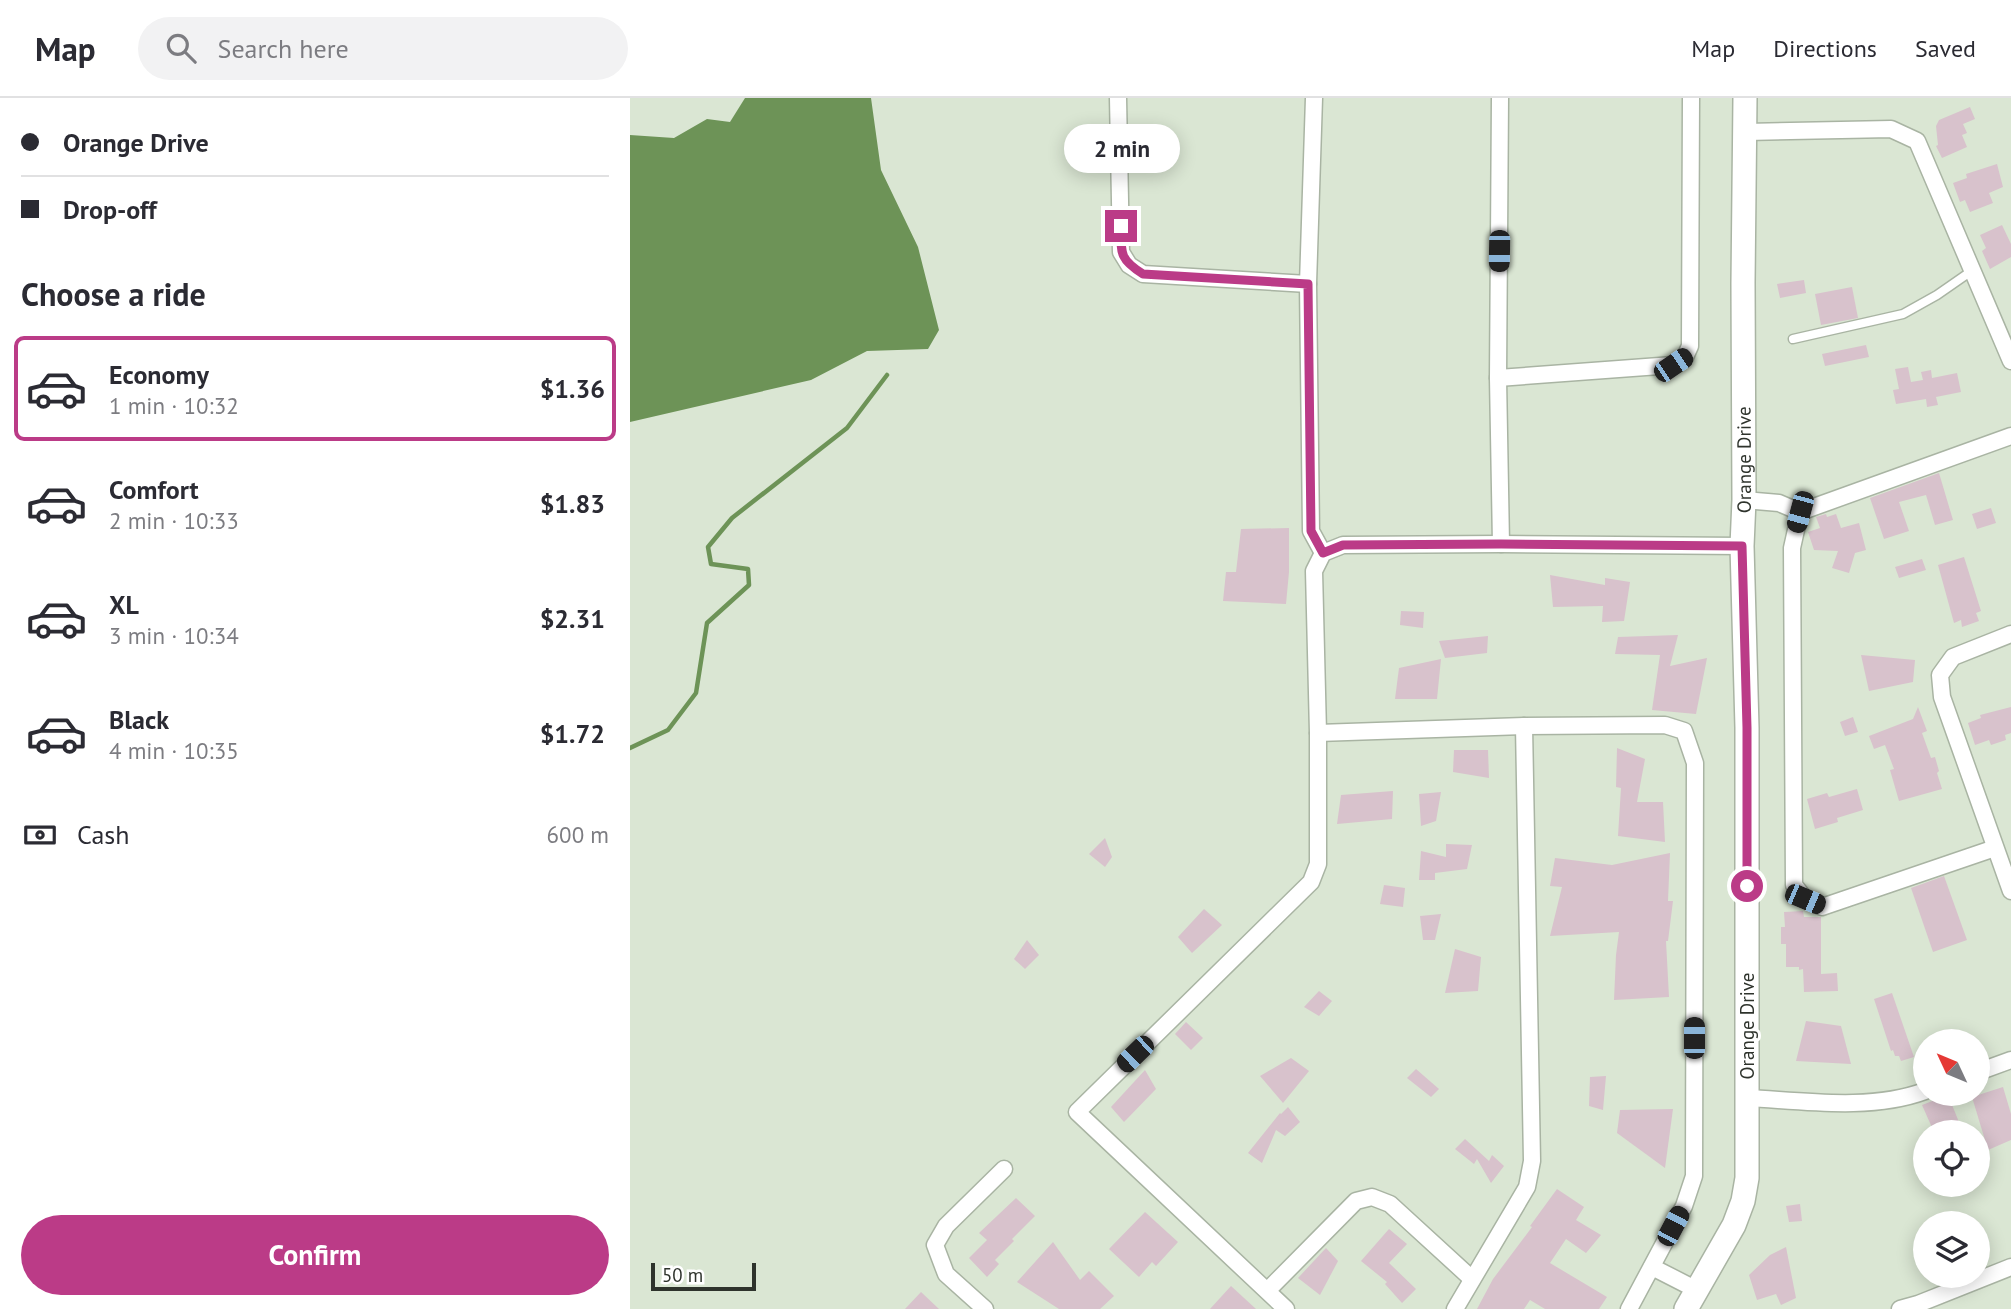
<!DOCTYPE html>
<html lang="en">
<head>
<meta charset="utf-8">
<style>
  body { margin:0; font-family:"PT Sans",sans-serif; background:#f2f2f3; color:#2b2b33; height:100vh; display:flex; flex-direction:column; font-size:26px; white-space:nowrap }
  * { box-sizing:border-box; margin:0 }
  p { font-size:23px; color:#7c7c81 }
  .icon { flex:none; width:38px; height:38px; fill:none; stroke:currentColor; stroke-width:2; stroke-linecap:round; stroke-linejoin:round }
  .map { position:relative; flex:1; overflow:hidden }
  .side { display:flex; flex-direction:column; background:#fff; width:630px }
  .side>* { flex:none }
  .hud { display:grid; align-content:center; height:154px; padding:0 21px; background:#fff }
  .needle { width:46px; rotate:314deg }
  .fabs { position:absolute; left:1283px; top:931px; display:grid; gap:14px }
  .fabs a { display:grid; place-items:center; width:77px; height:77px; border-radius:50%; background:#fff; box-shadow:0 4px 18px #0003; font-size:35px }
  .scale { position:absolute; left:21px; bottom:18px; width:105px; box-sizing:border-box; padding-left:7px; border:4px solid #2e332c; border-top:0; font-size:19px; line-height:24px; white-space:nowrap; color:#2e332c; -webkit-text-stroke:5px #fff; paint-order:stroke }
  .end { position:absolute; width:32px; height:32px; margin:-16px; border:9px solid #bb3b87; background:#fff; box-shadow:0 0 0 4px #fff }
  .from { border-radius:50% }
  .bubble { position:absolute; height:49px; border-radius:24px; background:#fff; box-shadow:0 4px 18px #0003; font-size:23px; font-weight:700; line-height:49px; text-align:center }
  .car { position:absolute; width:21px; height:42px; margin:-21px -10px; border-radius:9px; box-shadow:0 0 5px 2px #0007; background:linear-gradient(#222 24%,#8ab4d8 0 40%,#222 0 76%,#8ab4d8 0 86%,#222 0) }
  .hud b { display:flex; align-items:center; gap:24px; height:66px; font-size:26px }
  .hud b+b { border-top:2px solid #e1e1e2 }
  .hud i { width:18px; height:18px; background:#2b2b33 }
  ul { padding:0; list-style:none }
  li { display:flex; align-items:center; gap:21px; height:105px; margin:0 14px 10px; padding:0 7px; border:4px solid transparent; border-radius:10px }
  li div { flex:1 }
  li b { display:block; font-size:26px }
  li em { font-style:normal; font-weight:700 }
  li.selected { border-color:#bb3b87 }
  li>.icon { width:63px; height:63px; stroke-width:1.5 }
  h2 { padding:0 21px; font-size:32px; line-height:84px }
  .pay { display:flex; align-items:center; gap:18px; height:77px; padding:0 21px; font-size:26px }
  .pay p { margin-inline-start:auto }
  .button { display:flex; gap:14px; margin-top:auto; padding:14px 21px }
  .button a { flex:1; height:80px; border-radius:42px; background:#bb3b87; color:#fff; font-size:28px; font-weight:700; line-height:80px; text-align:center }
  header { display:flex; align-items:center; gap:42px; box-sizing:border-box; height:98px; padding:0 35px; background:#fff; border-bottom:2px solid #e1e1e2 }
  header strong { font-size:33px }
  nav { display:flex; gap:38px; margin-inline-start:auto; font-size:24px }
  .search { width:490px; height:63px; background:#f2f2f3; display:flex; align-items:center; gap:18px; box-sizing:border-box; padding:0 24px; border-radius:38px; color:#7c7c81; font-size:26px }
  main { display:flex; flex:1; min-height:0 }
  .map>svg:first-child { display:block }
</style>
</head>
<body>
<header>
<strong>Map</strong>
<div class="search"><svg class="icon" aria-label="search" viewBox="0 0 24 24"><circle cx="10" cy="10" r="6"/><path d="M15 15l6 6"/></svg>Search here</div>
<nav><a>Map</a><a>Directions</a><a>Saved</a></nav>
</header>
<main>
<section class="side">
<div class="hud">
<b><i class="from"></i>Orange Drive</b>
<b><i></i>Drop-off</b>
</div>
<h2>Choose a ride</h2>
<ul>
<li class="selected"><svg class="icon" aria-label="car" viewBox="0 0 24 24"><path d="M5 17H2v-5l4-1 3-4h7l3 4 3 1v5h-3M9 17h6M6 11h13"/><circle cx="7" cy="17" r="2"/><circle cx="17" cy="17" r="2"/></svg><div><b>Economy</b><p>1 min · 10:32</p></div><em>$1.36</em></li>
<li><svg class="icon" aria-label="car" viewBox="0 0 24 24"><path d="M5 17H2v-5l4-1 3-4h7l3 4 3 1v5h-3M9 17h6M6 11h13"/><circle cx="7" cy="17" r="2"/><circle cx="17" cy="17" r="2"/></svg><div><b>Comfort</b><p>2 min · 10:33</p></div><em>$1.83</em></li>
<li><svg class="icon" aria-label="car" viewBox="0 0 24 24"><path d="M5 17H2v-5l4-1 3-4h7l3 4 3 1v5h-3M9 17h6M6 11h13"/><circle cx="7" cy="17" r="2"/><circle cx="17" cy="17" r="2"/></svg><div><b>XL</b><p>3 min · 10:34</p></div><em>$2.31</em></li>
<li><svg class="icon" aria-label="car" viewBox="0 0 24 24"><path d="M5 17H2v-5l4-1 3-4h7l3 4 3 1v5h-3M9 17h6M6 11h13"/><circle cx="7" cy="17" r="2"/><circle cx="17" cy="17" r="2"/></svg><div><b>Black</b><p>4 min · 10:35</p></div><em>$1.72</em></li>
</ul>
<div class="pay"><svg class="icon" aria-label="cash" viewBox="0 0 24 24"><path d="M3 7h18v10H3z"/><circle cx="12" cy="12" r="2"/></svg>Cash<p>600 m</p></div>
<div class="button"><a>Confirm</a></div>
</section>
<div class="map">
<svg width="1381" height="1211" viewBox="0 0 1381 1211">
  <rect width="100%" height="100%" fill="#dae6d3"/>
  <polygon fill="#6d9357" points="115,0 241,0 251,72 288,149 309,232 298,251 237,253 181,282 0,324 0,37 44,40 77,21 100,24"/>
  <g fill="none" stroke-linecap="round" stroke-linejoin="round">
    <polyline stroke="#6d9357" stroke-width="4.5" points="0,650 38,632 66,595 77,525 119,487 118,471 81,466 78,449 102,420 217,330 257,277"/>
  </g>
  <g fill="#d8c2cc">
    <polygon points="1340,9 1345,21 1333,26 1337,35 1332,37 1337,49 1312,60 1306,48 1308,47 1306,28 1309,22"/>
    <polygon points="1367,66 1373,89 1359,95 1363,105 1340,114 1335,102 1330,104 1323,85 1337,80 1336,76"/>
    <polygon points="1372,127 1381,146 1381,159 1360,171 1352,153 1356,150 1350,137"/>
    <polygon points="1174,182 1176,195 1150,200 1147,186"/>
    <polygon points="1222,189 1228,220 1191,227 1185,196"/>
    <polygon points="1236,247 1239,259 1195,268 1192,256"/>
    <polygon points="1278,269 1281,284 1293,282 1291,274 1301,272 1302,280 1327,275 1331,294 1306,299 1308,307 1297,309 1296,301 1266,306 1263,292 1269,291 1265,271"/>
    <polygon points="1309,375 1323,422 1305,427 1296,397 1269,404 1279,433 1254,441 1240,400"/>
    <polygon points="1361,410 1366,425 1347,431 1342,416"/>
    <polygon points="1196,416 1197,419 1206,416 1211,430 1229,425 1236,452 1225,455 1219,475 1202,470 1208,453 1184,452 1178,434 1190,430 1186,419"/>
    <polygon points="659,430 659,474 656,506 593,503 596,474 606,474 611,431"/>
    <polygon points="1334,459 1351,513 1346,515 1349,523 1332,529 1331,522 1324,525 1308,467"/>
    <polygon points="1292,461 1296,472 1269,480 1265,469"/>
    <polygon points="920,477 975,487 975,480 1000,484 994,523 972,524 973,508 923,509"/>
    <polygon points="771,513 794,514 793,530 770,527"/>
    <polygon points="1048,537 1040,568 1077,560 1066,616 1022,612 1030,557 985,556 988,539"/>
    <polygon points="858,538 857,555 815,560 809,543"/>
    <polygon points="1231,557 1285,562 1283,584 1239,593"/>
    <polygon points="811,561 807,601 765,601 769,570"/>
    <polygon points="1288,609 1297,633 1292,635 1301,660 1305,659 1309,673 1307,675 1312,691 1269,703 1260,672 1264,671 1255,647 1244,651 1239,638 1283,621"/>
    <polygon points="1381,609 1381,635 1375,637 1376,642 1361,647 1359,642 1345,647 1338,625 1351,620 1350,617"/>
    <polygon points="1223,619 1228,634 1215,638 1210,624"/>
    <polygon points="987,650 1015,661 1007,704 1033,704 1035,744 988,738 991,690 986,689"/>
    <polygon points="824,652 858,652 859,680 823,674"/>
    <polygon points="1227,691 1233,712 1207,720 1208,724 1185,731 1177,701 1197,695 1199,699"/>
    <polygon points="763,693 762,721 707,726 711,697"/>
    <polygon points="811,694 806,723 791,728 789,696"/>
    <polygon points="475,740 482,759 475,769 459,756"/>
    <polygon points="816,746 842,747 837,771 805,775 805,782 789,782 791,753 816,759"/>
    <polygon points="1040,755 1038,803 1043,803 1038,843 1036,843 1039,899 984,902 986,857 989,834 920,838 932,789 920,788 925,760 982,767"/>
    <polygon points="1314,778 1337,842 1303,854 1281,790"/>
    <polygon points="754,787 775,790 773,809 750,806"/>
    <polygon points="574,811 592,827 562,855 548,839"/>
    <polygon points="1173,813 1174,819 1191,819 1191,876 1207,875 1208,893 1174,894 1173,871 1169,872 1169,869 1156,869 1156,846 1151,846 1151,829 1155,829 1154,814"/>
    <polygon points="811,816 805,842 793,842 790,818"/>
    <polygon points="397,842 409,857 395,871 384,861"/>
    <polygon points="825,851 851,859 848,893 815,895"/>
    <polygon points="689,893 702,903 689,918 674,909"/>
    <polygon points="1262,895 1284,959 1271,963 1269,958 1265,958 1263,952 1261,953 1244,901"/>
    <polygon points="1176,923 1211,928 1221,966 1166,963"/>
    <polygon points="556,924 573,940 561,952 545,936"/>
    <polygon points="661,960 679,973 653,1005 630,978"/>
    <polygon points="786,971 809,991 801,999 777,980"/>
    <polygon points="515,972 526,991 494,1024 481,1009"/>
    <polygon points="976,978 973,1012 959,1008 960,979"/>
    <polygon points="1373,989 1381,1016 1381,1042 1358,1052 1342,999"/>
    <polygon points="1318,997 1333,1034 1304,1034 1292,1007"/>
    <polygon points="658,1009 670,1024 655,1038 646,1032 632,1065 618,1055 650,1015 651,1016"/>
    <polygon points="1043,1011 1035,1070 987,1035 990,1012"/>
    <polygon points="835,1041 859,1063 862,1057 874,1068 861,1085 847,1061 844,1066 825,1051"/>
    <polygon points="927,1091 954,1109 946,1122 971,1137 956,1155 936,1141 920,1165 977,1199 969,1211 915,1211 900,1202 894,1211 847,1211 863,1181 902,1129 900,1128"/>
    <polygon points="386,1100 405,1118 382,1141 384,1143 365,1162 369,1166 357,1179 339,1160 357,1142 349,1135"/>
    <polygon points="1170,1106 1172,1123 1159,1124 1156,1108"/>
    <polygon points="515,1114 548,1144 526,1168 522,1164 509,1179 479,1151"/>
    <polygon points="759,1131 777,1146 759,1165 786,1191 772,1205 755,1186 757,1184 731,1163"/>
    <polygon points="423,1144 450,1182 459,1173 484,1198 470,1211 429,1211 387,1184"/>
    <polygon points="1156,1149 1166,1200 1151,1207 1146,1196 1127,1202 1119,1177 1140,1157"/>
    <polygon points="696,1150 708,1163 690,1197 668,1180"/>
    <polygon points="601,1188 626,1211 580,1211"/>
    <polygon points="291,1194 309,1211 275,1211"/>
  </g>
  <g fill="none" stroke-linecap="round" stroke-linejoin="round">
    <defs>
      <polyline id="lane" points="1163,241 1273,216 1307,197 1343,172"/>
      <g id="street">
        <polyline points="488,0 491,154 499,167 513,176 678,186"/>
        <polyline points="684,0 678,186 681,433 693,455"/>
        <polyline points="870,0 868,280 871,446"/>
        <polyline points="1116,34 1261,31 1287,43 1381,263"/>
        <polyline points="868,280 1043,267 1055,259 1060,248 1061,0"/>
        <polyline points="1114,402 1149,405 1170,414"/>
        <polyline points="1381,536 1323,559 1310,577 1312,599 1381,793"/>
        <polyline points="688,635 894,628 1035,627 1054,633 1065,665 1064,1078 1054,1108 999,1211"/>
        <polyline points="1365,750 1192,809 1175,801 1164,787 1162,450 1170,414 1381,338"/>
        <polyline points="1348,974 1381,962"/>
        <path d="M 1118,1000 C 1174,1003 1241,1013 1295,993"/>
        <polyline points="1022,1169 1067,1192"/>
        <polyline points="638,1192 726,1103 742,1099 760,1106 842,1181"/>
        <polyline points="355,1211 316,1176 305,1147 316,1128 374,1071"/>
        <polyline points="656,1211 447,1014 681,784 688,766 688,635 684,473 693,455 713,447 871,446 1112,448"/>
        <polyline points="825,1211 897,1089 902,1063 894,628"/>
        <polyline points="1270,1211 1288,1206 1381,1169"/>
      </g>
      <g id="secondary">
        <path id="s1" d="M 1056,1211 L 1104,1127 L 1113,1103 L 1117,1080 L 1117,630 L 1112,448 L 1114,402 L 1113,185 L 1115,0"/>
      </g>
    </defs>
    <use href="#lane" stroke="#a9b4a3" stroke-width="11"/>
    <use href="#street" stroke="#a9b4a3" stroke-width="19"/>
    <use href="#secondary" stroke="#a9b4a3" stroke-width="26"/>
    <use href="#lane" stroke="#fff" stroke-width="8"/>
    <use href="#street" stroke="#fff" stroke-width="16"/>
    <use href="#secondary" stroke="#fff" stroke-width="23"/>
  </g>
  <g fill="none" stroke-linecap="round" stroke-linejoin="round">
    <path stroke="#bb3b87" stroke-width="9" d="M 491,128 C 491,155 489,161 513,176 L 678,186 L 681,433 L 693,455 L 713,447 L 871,446 L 1112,448 L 1117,630 L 1117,788"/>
  </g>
  <g text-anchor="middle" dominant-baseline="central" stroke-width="6" stroke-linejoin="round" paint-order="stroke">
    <g font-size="19" fill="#2e332c" stroke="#fff">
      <text stroke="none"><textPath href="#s1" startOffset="864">Orange Drive</textPath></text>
      <text transform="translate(1117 928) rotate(-90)">Orange Drive</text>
    </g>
  </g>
</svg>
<div class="fabs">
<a><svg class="needle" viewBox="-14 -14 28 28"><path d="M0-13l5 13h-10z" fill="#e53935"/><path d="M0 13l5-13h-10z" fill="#7c7c81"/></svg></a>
<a><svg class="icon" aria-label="locate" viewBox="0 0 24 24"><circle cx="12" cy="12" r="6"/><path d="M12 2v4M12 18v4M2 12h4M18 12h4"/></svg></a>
<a><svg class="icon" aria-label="layers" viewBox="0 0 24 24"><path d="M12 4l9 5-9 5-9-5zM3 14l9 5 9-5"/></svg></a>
</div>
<div class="scale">50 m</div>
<i class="end from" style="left:1117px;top:788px"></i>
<i class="end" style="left:491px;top:128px"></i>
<div class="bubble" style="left:434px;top:26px;width:116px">2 min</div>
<i class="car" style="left:869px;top:153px;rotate:181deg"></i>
<i class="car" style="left:1043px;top:267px;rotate:56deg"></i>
<i class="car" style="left:1170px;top:414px;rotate:195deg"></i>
<i class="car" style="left:1175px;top:801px;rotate:113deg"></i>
<i class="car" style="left:1064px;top:940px;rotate:0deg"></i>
<i class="car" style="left:505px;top:956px;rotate:226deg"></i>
<i class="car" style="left:1043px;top:1128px;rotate:28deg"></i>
</div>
</main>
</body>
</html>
